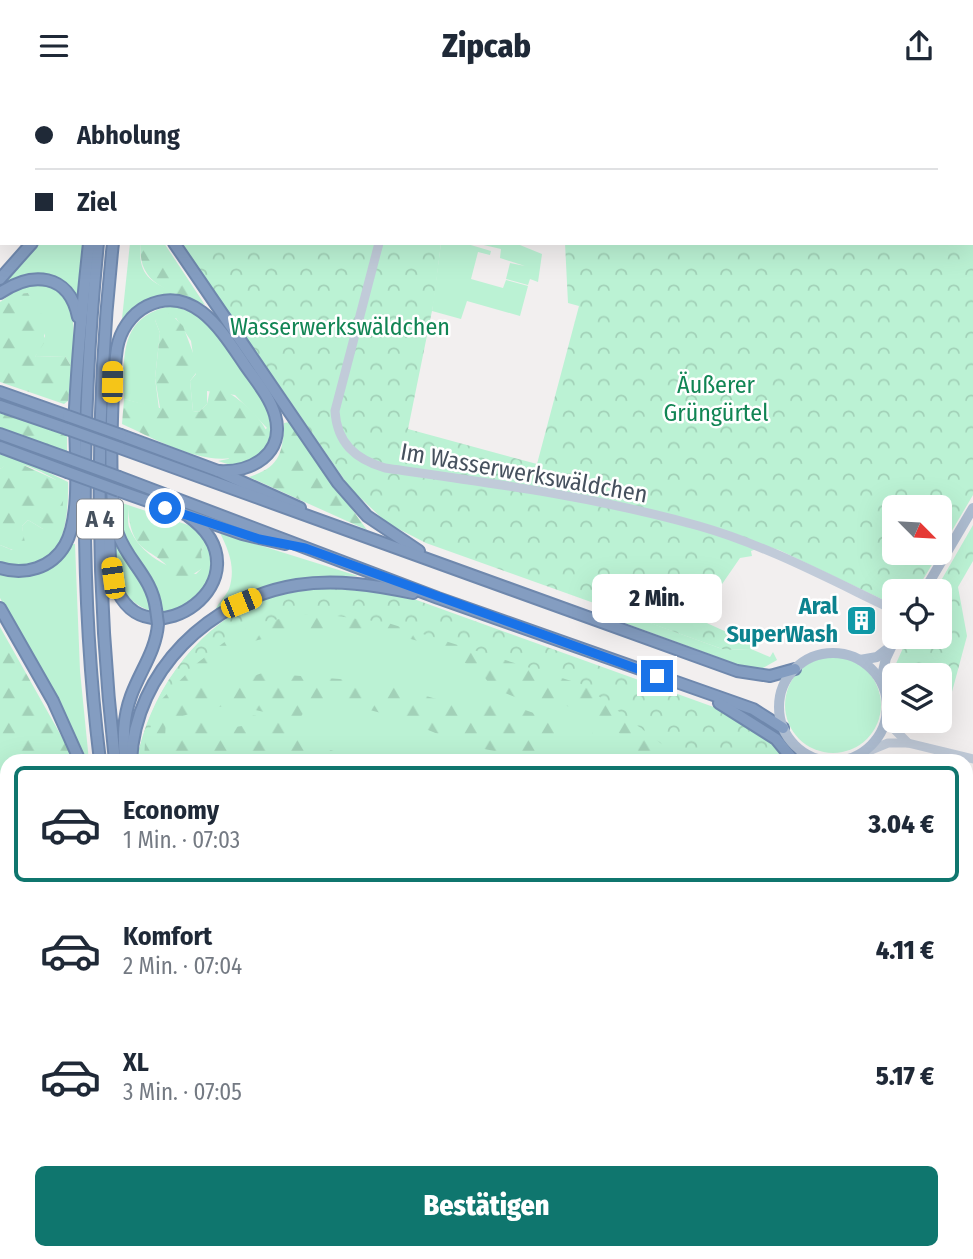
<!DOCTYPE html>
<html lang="de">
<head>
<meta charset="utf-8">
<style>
  body { margin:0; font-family:"Fira Sans Condensed",sans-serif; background:#f6f6f7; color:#1f2937; height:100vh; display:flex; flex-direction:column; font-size:26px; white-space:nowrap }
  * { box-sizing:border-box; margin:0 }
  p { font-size:23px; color:#747a83 }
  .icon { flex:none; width:38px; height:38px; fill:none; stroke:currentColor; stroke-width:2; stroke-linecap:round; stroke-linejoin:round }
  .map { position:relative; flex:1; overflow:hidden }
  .details { position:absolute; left:0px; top:663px; width:973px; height:506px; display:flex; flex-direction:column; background:#fff; border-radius:21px 21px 0 0; box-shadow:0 7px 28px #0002 }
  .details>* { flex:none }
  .top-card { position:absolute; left:0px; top:0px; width:973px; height:154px; box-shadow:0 7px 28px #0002; display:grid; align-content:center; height:154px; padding:0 35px; background:#fff }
  .needle { width:46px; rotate:114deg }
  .tools { position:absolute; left:882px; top:404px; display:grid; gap:14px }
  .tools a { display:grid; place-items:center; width:70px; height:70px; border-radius:10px; background:#fff; box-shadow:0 7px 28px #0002; font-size:35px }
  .end { position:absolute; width:32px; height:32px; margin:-16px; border:9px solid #1a73e8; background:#fff; box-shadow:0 0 0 4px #fff }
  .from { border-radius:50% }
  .bubble { position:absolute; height:49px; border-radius:10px; background:#fff; box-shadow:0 7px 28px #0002; font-size:23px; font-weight:800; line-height:49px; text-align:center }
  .car { position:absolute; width:21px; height:42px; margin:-21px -10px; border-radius:9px; box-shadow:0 0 5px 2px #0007; background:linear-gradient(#f5c518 24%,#345 0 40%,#f5c518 0 76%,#345 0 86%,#f5c518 0) }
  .top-card b { display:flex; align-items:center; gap:24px; height:66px; font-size:26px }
  .top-card b+b { border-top:2px solid #e0e1e3 }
  .top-card i { width:18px; height:18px; background:#1f2937 }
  ul { padding:12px 0 0; list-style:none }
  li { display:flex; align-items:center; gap:21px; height:116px; margin:0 14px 10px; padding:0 21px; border:4px solid transparent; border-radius:10px }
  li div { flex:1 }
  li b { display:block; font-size:26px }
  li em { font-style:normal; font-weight:800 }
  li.active { border-color:#0f766e }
  li>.icon { width:63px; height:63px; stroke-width:1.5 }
  .primary-button { display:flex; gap:14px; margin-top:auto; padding:14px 35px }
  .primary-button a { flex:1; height:80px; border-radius:10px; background:#0f766e; color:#fff; font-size:28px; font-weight:800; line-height:80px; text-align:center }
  header { display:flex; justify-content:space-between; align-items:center; height:91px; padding:0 35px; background:#fff; font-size:32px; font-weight:800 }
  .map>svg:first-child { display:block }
</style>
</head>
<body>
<header><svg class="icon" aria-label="menu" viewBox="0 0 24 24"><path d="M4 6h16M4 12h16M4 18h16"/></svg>Zipcab<svg class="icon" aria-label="share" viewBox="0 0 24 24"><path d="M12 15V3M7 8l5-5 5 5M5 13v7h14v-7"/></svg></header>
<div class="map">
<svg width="973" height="1168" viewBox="0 0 973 1168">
  <defs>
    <pattern id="forest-firs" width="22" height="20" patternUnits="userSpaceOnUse" patternTransform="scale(1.75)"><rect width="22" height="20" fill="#bbf2d4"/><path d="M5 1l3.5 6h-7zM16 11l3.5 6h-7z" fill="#a2d1b8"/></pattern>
    <pattern id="park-crowns" width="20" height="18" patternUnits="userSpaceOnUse" patternTransform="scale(1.75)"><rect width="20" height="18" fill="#bbf2d4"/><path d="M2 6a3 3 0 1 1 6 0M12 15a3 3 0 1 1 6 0" fill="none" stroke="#a2d1b8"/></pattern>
  </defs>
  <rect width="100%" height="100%" fill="#f2efef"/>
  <g fill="#bbf2d4">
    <path d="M 39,152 L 84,152 L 78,208 C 59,172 28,180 0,198 Z"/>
    <path d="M 130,152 L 141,152 C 137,184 150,191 177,202 L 139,213 L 122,228 Z"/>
    <polygon points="441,152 464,152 491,160 490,164 478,161 471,188 503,197 506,189 528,195 520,225 467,210 461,228 432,220"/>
    <polygon points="475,152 515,152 542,163 538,191 530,188 528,194 506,188 510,172 525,175 500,167 501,158"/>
    <path d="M 25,193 C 81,192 75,234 72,277 L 65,265 L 35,266 L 45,245 L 28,202 L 15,204 L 0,211 Z"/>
    <path d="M 171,215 C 184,218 195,222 205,230 C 225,244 277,320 272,344 C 271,353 264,359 258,366 C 248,377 231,375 218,370 L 228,368 L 267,337 L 235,304 L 207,300 L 207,313 L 199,321 L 193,320 L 190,290 L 196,283 L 191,250 L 176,227 L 155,229 L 160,242 L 155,287 L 159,318 L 124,308 C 123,264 120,225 171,215 Z"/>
    <path d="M 0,363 L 35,375 L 68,391 C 69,435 61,492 0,472 L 0,454 L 12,459 L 24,452 L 22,435 L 28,429 L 43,438 L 56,389 C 39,380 18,366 0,378 Z"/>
    <path d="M 116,410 L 128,414 C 129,420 127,430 129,436 C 140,464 169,479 196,483 L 202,477 L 201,461 L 205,452 L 209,454 C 218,495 199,515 161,522 L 153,488 L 122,443 Z"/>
    <path d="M 220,442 L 358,485 C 299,486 265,492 214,523 C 216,513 225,507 229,498 C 236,477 229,460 220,442 Z"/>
    <path d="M 116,449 L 141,485 L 153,521 C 117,509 116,483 116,449 Z"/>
    <path d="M 69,453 L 75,453 L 80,580 L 89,670 L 84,670 L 59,613 L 0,507 L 0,481 C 32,490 52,480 69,453 Z"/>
    <polygon points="623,522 725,559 751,558 770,566 773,561 777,569 763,577 742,575 619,530"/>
    <polygon points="365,528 584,594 684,670 144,670 145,651 196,573 231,546"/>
    <circle cx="833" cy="614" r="48"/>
    <polygon points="253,1162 568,1162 565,1168 255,1168"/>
  </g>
  <g fill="url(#forest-firs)">
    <path d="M 141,152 L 164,152 L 205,214 C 172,200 136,195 141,152 Z"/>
    <polygon points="28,202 36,218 44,225 44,252 35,266 65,265 72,277 68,310 64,313 0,291 0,211 15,203"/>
    <path d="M 170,222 L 183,235 L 199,278 L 190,290 L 193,320 L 199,321 L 207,313 L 211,294 C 229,297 266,328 268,346 C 231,393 164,352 122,333 L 124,308 L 160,317 L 155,287 L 160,242 L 155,229 Z"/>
    <polygon points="0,319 67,343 67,363 0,337"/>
    <path d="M 289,331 L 367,439 L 249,386 C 280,376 283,362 284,332 Z"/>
    <path d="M 7,373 L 21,373 L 56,389 C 67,406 65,420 52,436 L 43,438 L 28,429 L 22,435 L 25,452 L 22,457 L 13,459 L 0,454 L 0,378 Z"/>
    <path d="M 128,414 L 194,436 L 203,444 L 205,452 L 201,461 L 203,477 L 187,487 L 175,486 C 157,453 130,470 128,414 Z"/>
    <path d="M 301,500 L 525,554 L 718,670 L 641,670 C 639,652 623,643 608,637 L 591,644 L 598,634 L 559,610 L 546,610 L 543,617 L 492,597 C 484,582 471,575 456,567 C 393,531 315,533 247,552 C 232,556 219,555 209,567 L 206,585 L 210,592 C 233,603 242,589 262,582 L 378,591 L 464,616 L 483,614 L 490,604 L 509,610 L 506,620 L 520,625 L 525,619 C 546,626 554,629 558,652 L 554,657 L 514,664 L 465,654 L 396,626 L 336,610 L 308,614 L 299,629 C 271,623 241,613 213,616 C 196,619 184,627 166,628 L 165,647 L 181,646 L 185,631 L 207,628 L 207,636 L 213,639 L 242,635 L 246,623 L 297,633 L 303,650 L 364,670 L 137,670 C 148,608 194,537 254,513 C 269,507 285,504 301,500 Z"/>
    <polygon points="0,536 68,657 73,670 7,670 7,1162 193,1162 195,1168 0,1168"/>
  </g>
  <g fill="url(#park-crowns)">
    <polygon points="152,0 973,0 973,404 940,460 940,416 894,416 894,462 939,462 916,500 894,500 894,514 779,459 765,455 751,460 752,465 740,467 698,528 753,553 751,558 725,559 426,452 387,432 350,397 181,152 441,152 434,210 408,338 537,373 579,215 568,212 565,152 971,152 971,2"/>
    <polygon points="973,434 973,470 958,496 967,545 945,627 940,625 940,584 896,584 894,577 908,546 940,546 940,500 935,500"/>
    <path d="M 326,497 L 400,503 L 722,619 L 778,651 L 790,670 L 684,670 L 584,594 L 388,532 L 315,522 L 256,532 L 231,546 L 196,573 L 160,610 L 145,651 L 144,670 L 137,670 C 148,605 192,542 252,514 C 274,503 302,500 326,497 Z"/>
    <polygon points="568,1162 744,1162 747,1168 565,1168"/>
  </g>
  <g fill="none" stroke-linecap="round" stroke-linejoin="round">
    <defs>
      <g id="highway">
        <polyline points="97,2 98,0"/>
        <polyline points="109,2 109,0"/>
        <polyline points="119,2 119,0"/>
        <polyline points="134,2 135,0"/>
        <path d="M 98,152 C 81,324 79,498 100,670"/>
        <path d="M 113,152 C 94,324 96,499 115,670"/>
        <polyline points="174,152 338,392 367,425 419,460"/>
        <polyline points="0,188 32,152"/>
        <path d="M 0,202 C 32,180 69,182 78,226"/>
        <polyline points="0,301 68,325"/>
        <polyline points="0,315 67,338"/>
        <polyline points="0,343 67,367"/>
        <polyline points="121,344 218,380 300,417"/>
        <polyline points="0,356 67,381"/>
        <polyline points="120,357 737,580 770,585 795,578"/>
        <polyline points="119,386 438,507 753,618 783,637"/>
        <polyline points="119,400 242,443 285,453"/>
        <path d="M 109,430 C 110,451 108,474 115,494 C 145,577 274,486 188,425"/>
        <path d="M 0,477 C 24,485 52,477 65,454 C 83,422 74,355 75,317 C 78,262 83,207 89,152"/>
        <polyline points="0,517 53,610 80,670"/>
        <path d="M 156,518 C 152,486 128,471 118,443 C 107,411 112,293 117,257 C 120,240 131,223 147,215 C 194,192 223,242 245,274 C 256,290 270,306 275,324 C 286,363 251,382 218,380"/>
        <polyline points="719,612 776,648 794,670"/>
        <path d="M 125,670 C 123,647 123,627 131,605 C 140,580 156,560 158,533"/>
        <path d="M 131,670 C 135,580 210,508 297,494 C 336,488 374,494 413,502"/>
        <polyline points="207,1162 209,1168"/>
        <polyline points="227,1162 229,1168"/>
      </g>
    </defs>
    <use href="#highway" stroke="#6f88ad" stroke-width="14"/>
    <g stroke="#c2cad5" stroke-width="6">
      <polyline points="31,0 34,2"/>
      <polyline points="966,959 973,943"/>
      <polyline points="966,1056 973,1059"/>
      <polyline points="966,1087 973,1085"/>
      <polyline points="937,1162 937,1168"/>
      <polyline points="765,1167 777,1162"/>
    </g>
    <g stroke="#c1cbd9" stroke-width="9">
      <polyline points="214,0 214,2"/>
      <path d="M 379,152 L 335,320 C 337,352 355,368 385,377 C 491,392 597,406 699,435 C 766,454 831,489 894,519"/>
      <polyline points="886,621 894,638 908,652"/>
      <polyline points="859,664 888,652 908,652 973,668"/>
    </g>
    <g stroke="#adbcd0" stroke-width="10">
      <polyline points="924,500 973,417"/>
      <circle cx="833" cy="616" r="54"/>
      <polyline points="860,569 877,566 890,556"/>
      <polyline points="881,589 886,567 896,546"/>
      <polyline points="749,1162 752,1168"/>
      <polyline points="766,1162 768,1168"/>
    </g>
    <use href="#highway" stroke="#849dc1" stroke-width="10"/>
    <defs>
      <g id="highway-bridge">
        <polyline points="68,325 121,344"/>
        <polyline points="67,338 120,357"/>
        <polyline points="67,367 119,386"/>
        <polyline points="67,381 119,400"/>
        <polyline points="156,518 158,533"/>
      </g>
    </defs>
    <use href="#highway-bridge" stroke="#6f88ad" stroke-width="14" stroke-linecap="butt"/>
    <use href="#highway-bridge" stroke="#849dc1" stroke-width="10"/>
  </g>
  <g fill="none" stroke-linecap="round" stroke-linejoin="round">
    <polyline stroke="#1a73e8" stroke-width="9" points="165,417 259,448 305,457 657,585"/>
  </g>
  <defs>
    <symbol id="building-square" viewBox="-11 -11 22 22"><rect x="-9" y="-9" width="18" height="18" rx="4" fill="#0f9aa8" stroke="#fff"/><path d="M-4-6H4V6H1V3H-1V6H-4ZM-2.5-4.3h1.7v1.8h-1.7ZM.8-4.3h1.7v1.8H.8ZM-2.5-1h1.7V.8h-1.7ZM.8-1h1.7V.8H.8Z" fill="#fff"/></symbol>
  </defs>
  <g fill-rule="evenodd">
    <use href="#building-square" x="844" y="512" width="35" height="35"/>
  </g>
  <g text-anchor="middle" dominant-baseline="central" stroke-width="5" stroke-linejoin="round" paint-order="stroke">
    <rect fill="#fff" stroke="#7e858e" stroke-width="2" x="77" y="408.5" width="46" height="39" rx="5"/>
    <g font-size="23" font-weight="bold" fill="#46515e">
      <text x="100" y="428">A 4</text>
    </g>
    <g font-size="24" fill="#118554" stroke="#fff">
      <text x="340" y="236">Wasserwerkswäldchen</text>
      <text x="716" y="294">Äußerer<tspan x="716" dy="28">Grüngürtel</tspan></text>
    </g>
    <g font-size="24" fill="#46515e" stroke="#fff">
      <text transform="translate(524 382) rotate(10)">Im Wasserwerkswäldchen</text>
    </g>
    <g font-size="24" font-weight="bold" fill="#0d838f" stroke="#fff" text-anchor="end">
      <text x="838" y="515">Aral<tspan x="838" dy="28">SuperWash</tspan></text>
    </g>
  </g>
</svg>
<div class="tools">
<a><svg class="needle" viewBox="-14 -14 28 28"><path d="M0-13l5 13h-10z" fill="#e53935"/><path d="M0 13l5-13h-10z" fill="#747a83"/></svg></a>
<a><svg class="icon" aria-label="locate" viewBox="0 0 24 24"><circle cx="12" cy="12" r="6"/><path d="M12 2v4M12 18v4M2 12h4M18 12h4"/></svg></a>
<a><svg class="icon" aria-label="layers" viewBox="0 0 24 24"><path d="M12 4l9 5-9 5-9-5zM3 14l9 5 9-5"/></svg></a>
</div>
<i class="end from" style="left:165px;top:417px"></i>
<i class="end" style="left:657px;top:585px"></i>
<div class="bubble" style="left:592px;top:483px;width:130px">2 Min.</div>
<i class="car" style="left:112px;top:291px;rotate:1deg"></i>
<i class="car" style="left:113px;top:487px;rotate:352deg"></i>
<i class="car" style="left:241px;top:512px;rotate:68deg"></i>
<div class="top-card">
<b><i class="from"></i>Abholung</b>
<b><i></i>Ziel</b>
</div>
<section class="details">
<ul>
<li class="active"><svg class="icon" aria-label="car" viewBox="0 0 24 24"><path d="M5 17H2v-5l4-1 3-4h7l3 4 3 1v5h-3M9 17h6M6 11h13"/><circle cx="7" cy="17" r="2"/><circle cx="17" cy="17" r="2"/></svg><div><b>Economy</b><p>1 Min. · 07:03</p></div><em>3.04 €</em></li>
<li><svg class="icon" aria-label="car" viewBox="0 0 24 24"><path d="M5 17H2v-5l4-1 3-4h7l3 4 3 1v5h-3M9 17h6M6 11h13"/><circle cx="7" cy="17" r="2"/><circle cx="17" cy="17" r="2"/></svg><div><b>Komfort</b><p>2 Min. · 07:04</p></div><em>4.11 €</em></li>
<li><svg class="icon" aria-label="car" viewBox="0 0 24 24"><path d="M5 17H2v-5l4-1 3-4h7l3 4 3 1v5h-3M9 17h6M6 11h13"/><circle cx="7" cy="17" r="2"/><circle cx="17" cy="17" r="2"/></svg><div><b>XL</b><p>3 Min. · 07:05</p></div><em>5.17 €</em></li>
</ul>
<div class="primary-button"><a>Bestätigen</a></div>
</section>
</div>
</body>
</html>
